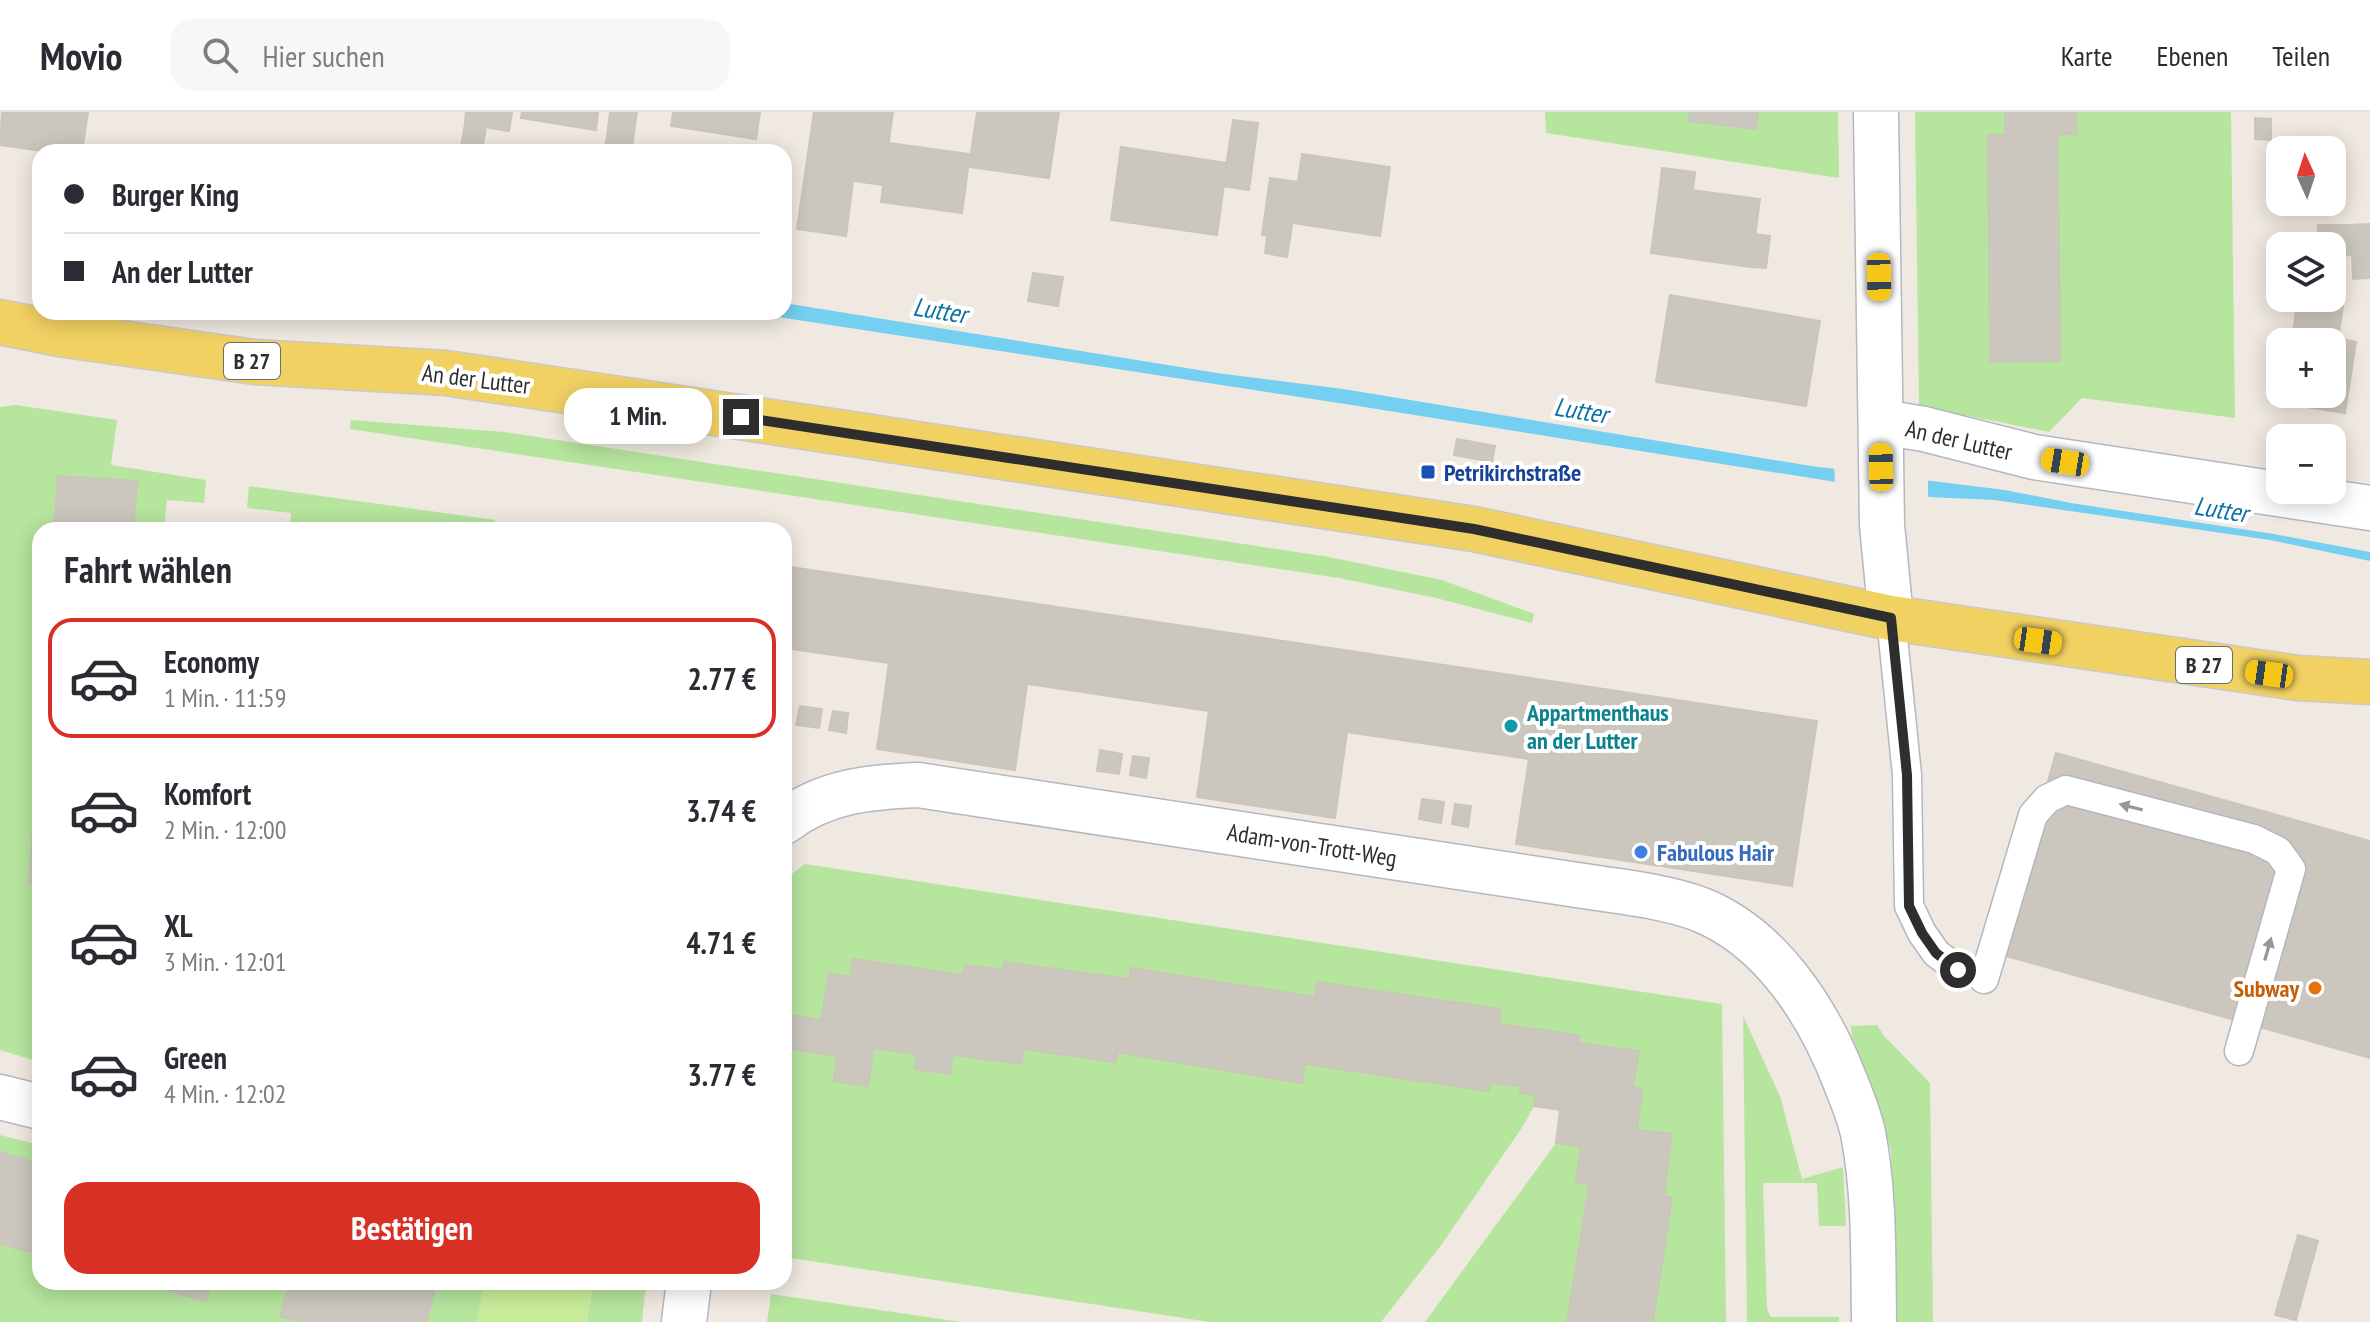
<!DOCTYPE html>
<html lang="de">
<head>
<meta charset="utf-8">
<style>
  body { margin:0; font-family:"PT Sans Narrow",sans-serif; background:#f7f7f7; color:#2b2b33; height:100vh; display:flex; flex-direction:column; font-size:30px; white-space:nowrap }
  * { box-sizing:border-box; margin:0 }
  p { font-size:26px; color:#7c7c81 }
  .icon { flex:none; width:44px; height:44px; fill:none; stroke:currentColor; stroke-width:2; stroke-linecap:round; stroke-linejoin:round }
  .map { position:relative; flex:1; overflow:hidden }
  .sheet { position:absolute; left:32px; top:410px; width:760px; height:768px; display:flex; flex-direction:column; background:#fff; border-radius:24px; box-shadow:0 4px 20px #0003 }
  .sheet>* { flex:none }
  .top-card { position:absolute; left:32px; top:32px; width:760px; height:176px; border-radius:24px; box-shadow:0 4px 20px #0003; display:grid; align-content:center; height:176px; padding:0 32px; background:#fff }
  .needle { width:52px; rotate:357deg }
  .buttons { position:absolute; left:2266px; top:24px; display:grid; gap:16px }
  .buttons a { display:grid; place-items:center; width:80px; height:80px; border-radius:16px; background:#fff; box-shadow:0 4px 20px #0003; font-size:40px }
  .end { position:absolute; width:36px; height:36px; margin:-18px; border:10px solid #2e2e2e; background:#fff; box-shadow:0 0 0 4px #fff }
  .from { border-radius:50% }
  .bubble { position:absolute; height:56px; border-radius:24px; background:#fff; box-shadow:0 4px 20px #0003; font-size:26px; font-weight:800; line-height:56px; text-align:center }
  .car { position:absolute; width:24px; height:48px; margin:-24px -12px; border-radius:10px; box-shadow:0 0 6px 2px #0007; background:linear-gradient(#f5c518 24%,#345 0 40%,#f5c518 0 76%,#345 0 86%,#f5c518 0) }
  .top-card b { display:flex; align-items:center; gap:28px; height:76px; font-size:30px }
  .top-card b+b { border-top:2px solid #e1e1e2 }
  .top-card i { width:20px; height:20px; background:#2b2b33 }
  ul { padding:0; list-style:none }
  li { display:flex; align-items:center; gap:24px; height:120px; margin:0 16px 12px; padding:0 16px; border:4px solid transparent; border-radius:24px }
  li div { flex:1 }
  li b { display:block; font-size:30px }
  li em { font-style:normal; font-weight:800 }
  li.current { border-color:#d93025 }
  li>.icon { width:72px; height:72px; stroke-width:1.5 }
  h2 { padding:0 32px; font-size:36px; line-height:96px }
  .primary-button { display:flex; gap:16px; margin-top:auto; padding:16px 32px }
  .primary-button a { flex:1; height:92px; border-radius:24px; background:#d93025; color:#fff; font-size:32px; font-weight:800; line-height:92px; text-align:center }
  header { display:flex; align-items:center; gap:48px; box-sizing:border-box; height:112px; padding:0 40px; background:#fff; border-bottom:2px solid #e1e1e2 }
  header strong { font-size:38px }
  nav { display:flex; gap:44px; margin-inline-start:auto; font-size:28px }
  .search { width:560px; height:72px; background:#f7f7f7; display:flex; align-items:center; gap:20px; box-sizing:border-box; padding:0 28px; border-radius:24px; color:#7c7c81; font-size:30px }
  .map>svg:first-child { display:block }
</style>
</head>
<body>
<header>
<strong>Movio</strong>
<div class="search"><svg class="icon" aria-label="search" viewBox="0 0 24 24"><circle cx="10" cy="10" r="6"/><path d="M15 15l6 6"/></svg>Hier suchen</div>
<nav><a>Karte</a><a>Ebenen</a><a>Teilen</a></nav>
</header>
<div class="map">
<svg width="2370" height="1210" viewBox="0 0 2370 1210">
  <rect width="100%" height="100%" fill="#efe9e1"/>
  <g fill="#b6e59e">
    <polygon points="1545,0 1838,0 1839,66 1546,21"/>
    <polygon points="1915,0 2231,0 2235,306 2082,286 2049,320 1919,294"/>
    <polygon points="16,293 117,308 111,353 206,368 204,391 167,388 164,418 40,418 40,950 0,938 0,295"/>
    <polygon points="351,308 504,320 1329,445 1442,468 1534,502 1532,511 1436,486 1339,466 350,317"/>
    <polygon points="249,374 495,408 494,418 290,418 291,401 247,396"/>
    <polygon points="805,752 1722,892 1726,1210 1653,1210 1672,1086 1664,1083 1672,1023 1637,1018 1642,977 1633,975 1639,939 1579,931 1579,923 1499,912 1317,871 1314,885 1131,856 1129,867 1004,850 1003,858 965,853 964,863 853,847 850,865 828,862 821,908 791,903 789,911 784,910 784,778 789,764"/>
    <polygon points="1743,904 1780,984 1802,1067 1843,1055 1846,1114 1819,1114 1817,1071 1763,1071 1767,1197 1771,1205 1839,1205 1839,1210 1747,1210"/>
    <polygon points="1877,913 1884,924 1930,971 1933,1210 1896,1210 1891,1039 1873,977 1852,925 1851,914"/>
    <polygon points="785,936 837,944 834,969 867,974 874,936 917,942 915,957 949,962 952,943 1021,952 1024,937 1115,950 1117,940 1301,971 1305,952 1488,979 1490,971 1520,974 1519,981 1536,983 1534,994 1523,1014 1442,1132 1381,1210 1210,1210 784,1145"/>
    <polygon points="0,1023 40,1033 40,1170 485,1170 477,1210 0,1210"/>
    <polygon points="1556,1031 1581,1034 1576,1071 1589,1073 1567,1210 1425,1210"/>
    <polygon points="594,1170 654,1170 645,1180 642,1210 586,1210"/>
    <polygon points="771,1182 961,1210 767,1210"/>
  </g>
  <polygon fill="#c9ec9a" points="485,1170 594,1170 586,1210 477,1210"/>
  <polygon fill="#75cff0" points="784,191 1217,261 1343,277 1811,354 2005,378 2071,391 2274,422 2370,440 2370,449 2270,428 1994,388 1930,385 1339,291 745,200 784,200"/>
  <polygon fill="#efe9e1" points="1834,353 1928,365 1928,389 1835,373"/>
  <g fill="#cbc7bf" stroke="#cbc5ba" stroke-width="2" fill-rule="evenodd">
    <polygon points="2,0 88,0 82,40 50,40 0,33"/>
    <polygon points="466,0 512,0 509,19 465,12"/>
    <polygon points="522,0 598,0 596,18 521,6"/>
    <polygon points="610,0 637,0 633,28 607,25"/>
    <polygon points="673,0 760,0 756,27 671,14"/>
    <polygon points="814,0 893,0 883,73 805,62"/>
    <polygon points="977,0 1059,0 1049,66 969,55"/>
    <polygon points="1690,0 1758,0 1756,17 1689,9"/>
    <polygon points="2005,0 2076,0 2077,22 2005,23"/>
    <polygon points="2255,6 2271,7 2271,28 2255,27"/>
    <polygon points="1233,8 1258,11 1249,78 1223,74"/>
    <polygon points="465,12 486,15 482,40 460,40"/>
    <polygon points="2057,22 2059,134 1989,135 1988,23"/>
    <polygon points="607,25 633,28 631,40 604,40"/>
    <polygon points="889,31 970,42 962,101 881,90"/>
    <polygon points="1121,35 1227,51 1217,123 1111,108"/>
    <polygon points="1302,42 1390,55 1380,124 1292,111"/>
    <polygon points="1662,56 1695,60 1693,78 1660,74"/>
    <polygon points="805,62 853,69 846,124 797,117"/>
    <polygon points="1270,66 1298,70 1290,127 1262,123"/>
    <polygon points="1660,74 1760,87 1751,155 1651,141"/>
    <polygon points="2370,112 2370,166 2353,167 2351,113"/>
    <polygon points="2318,113 2351,113 2352,143 2332,144 2332,134 2318,134"/>
    <polygon points="1755,122 1770,124 1766,156 1751,155"/>
    <polygon points="1267,124 1290,127 1287,145 1265,141"/>
    <polygon points="2059,134 2060,249 1990,250 1989,135"/>
    <polygon points="1033,161 1063,165 1058,194 1028,189"/>
    <polygon points="1670,183 1820,209 1806,294 1656,270"/>
    <path d="M 2298,187 L 2343,194 L 2338,226 L 2356,230 L 2345,301 L 2269,289 L 2280,218 L 2293,220 ZM 2280,230 L 2332,230 L 2332,282 L 2280,282 Z"/>
    <polygon points="1457,327 1495,334 1492,350 1454,343"/>
    <polygon points="58,364 137,369 133,418 54,418"/>
    <polygon points="784,454 1817,609 1792,774 1516,732 1529,647 1347,620 1335,706 1197,685 1209,599 1042,574 1027,572 1015,658 877,637 889,551 784,536"/>
    <polygon points="800,594 822,597 819,616 796,613"/>
    <polygon points="833,599 848,601 846,621 829,618"/>
    <polygon points="39,635 40,635 40,771 29,771"/>
    <polygon points="1100,638 1122,642 1119,662 1097,659"/>
    <polygon points="2056,641 2370,729 2370,946 1999,842"/>
    <polygon points="1133,644 1149,646 1146,666 1130,663"/>
    <polygon points="1422,687 1444,690 1441,711 1419,707"/>
    <polygon points="1455,692 1471,694 1468,715 1452,712"/>
    <polygon points="2085,697 2257,745 2224,862 2052,814"/>
    <polygon points="2316,762 2370,777 2370,903 2282,878"/>
    <polygon points="853,847 964,863 950,962 915,957 917,942 874,936 868,974 834,969 837,944 817,941 828,862 850,865"/>
    <polygon points="1004,850 1129,867 1116,950 1024,937 1021,952 952,943 965,853 1003,858"/>
    <polygon points="1131,856 1314,885 1302,971 1117,940"/>
    <polygon points="1317,870 1501,897 1489,979 1305,952"/>
    <polygon points="790,903 821,908 817,941 785,936 784,941 784,910 789,911"/>
    <polygon points="1499,912 1579,923 1579,931 1639,939 1633,975 1642,977 1637,1018 1672,1022 1664,1083 1576,1071 1581,1034 1556,1031 1560,998 1534,994 1536,983 1519,981 1520,974 1490,971"/>
    <polygon points="0,1040 40,1052 40,1142 0,1132"/>
    <polygon points="1589,1073 1672,1085 1653,1210 1567,1210"/>
    <polygon points="2298,1123 2318,1129 2296,1208 2275,1203"/>
    <polygon points="138,1170 211,1170 206,1189"/>
    <polygon points="290,1170 437,1170 426,1210 301,1210 280,1204"/>
  </g>
  <g fill="none" stroke-linecap="round" stroke-linejoin="round">
    <defs>
      <g id="service">
        <polyline points="1891,506 1907,663 1909,794 1922,821 1936,841 1958,858"/>
        <polyline points="1984,867 2033,703 2047,687 2066,678 2254,727 2278,739 2291,757 2239,939"/>
      </g>
      <g id="minor">
        <polyline points="1876,0 1882,413 1891,506"/>
        <polyline points="1881,310 1924,317 2034,345 2370,396"/>
        <path d="M 784,710 C 824,679 869,675 918,673 L 1597,776 C 1631,781 1666,785 1699,797 C 1771,825 1819,901 1845,969 C 1852,986 1859,1003 1863,1021 C 1875,1082 1873,1148 1874,1210"/>
        <polyline points="0,985 40,995"/>
        <polyline points="684,1210 689,1170"/>
      </g>
      <polyline id="primary" points="0,210 59,222 255,250 446,261 858,323 1474,417 1891,506 2298,566 2370,570"/>
    </defs>
    <use href="#service" stroke="#b4b7c1" stroke-width="31"/>
    <use href="#minor" stroke="#b4b7c1" stroke-width="47"/>
    <use href="#primary" stroke="#c9c9c9" stroke-width="47"/>
    <use href="#service" stroke="#fff" stroke-width="28"/>
    <use href="#minor" stroke="#fff" stroke-width="44"/>
    <use href="#primary" stroke="#f2d163" stroke-width="44"/>
  </g>
  <defs><path id="oneway-solid" d="M-6-.8H1V-3.2L6.5 0L1 3.2V.8H-6Z" transform="scale(2)"/></defs>
  <g fill="#969696">
    <use href="#oneway-solid" transform="translate(2131 695) rotate(-166)"/>
    <use href="#oneway-solid" transform="translate(2268 837) rotate(-74)"/>
  </g>
  <g fill="none" stroke-linecap="round" stroke-linejoin="round">
    <polyline stroke="#2e2e2e" stroke-width="10" points="741,305 1474,417 1891,506 1907,663 1909,794 1922,821 1936,841 1958,858"/>
  </g>
  <rect fill="#1a4fb4" stroke="#fff" stroke-width="3" x="1420" y="352" width="16" height="16" rx="4"/>
  <circle fill="#0f9aa8" stroke="#fff" stroke-width="3" cx="1511" cy="614" r="8"/>
  <circle fill="#3f7fe0" stroke="#fff" stroke-width="3" cx="1641" cy="740" r="8"/>
  <circle fill="#e8710a" stroke="#fff" stroke-width="3" cx="2315" cy="876" r="8"/>
  <g text-anchor="middle" dominant-baseline="central" stroke-width="8" stroke-linejoin="round" paint-order="stroke">
    <g fill="#fff" stroke="#6d6d6d" stroke-width="2">
      <rect x="224" y="231" width="56" height="36" rx="6"/>
      <rect x="2176" y="535" width="56" height="36" rx="6"/>
    </g>
    <g font-size="22" font-weight="bold" fill="#2e2e2e">
      <text x="252" y="249">B 27</text>
      <text x="2204" y="553">B 27</text>
    </g>
    <g font-size="24" fill="#2e2e2e" stroke="#fff">
      <text transform="translate(476 267) rotate(7)">An der Lutter</text>
      <text transform="translate(1959 328) rotate(13)">An der Lutter</text>
      <text transform="translate(1312 733) rotate(9)">Adam-von-Trott-Weg</text>
    </g>
    <g font-size="24" font-weight="bold" fill="#164399" stroke="#fff" text-anchor="start">
      <text x="1444" y="360">Petrikirchstraße</text>
    </g>
    <g font-size="24" font-weight="bold" fill="#0d838f" stroke="#fff" text-anchor="start">
      <text x="1527" y="600">Appartmenthaus<tspan x="1527" dy="28">an der Lutter</tspan></text>
    </g>
    <g font-size="24" font-weight="bold" fill="#366cbe" stroke="#fff" text-anchor="start">
      <text x="1657" y="740">Fabulous Hair</text>
    </g>
    <g font-size="24" font-weight="bold" fill="#c56008" stroke="#fff" text-anchor="end">
      <text x="2299" y="876">Subway</text>
    </g>
    <g font-size="26" font-style="italic" fill="#0d6fa3" stroke="#fff">
      <text transform="translate(940 198) rotate(9)">Lutter</text>
      <text transform="translate(1581 298) rotate(9)">Lutter</text>
      <text transform="translate(2221 397) rotate(9)">Lutter</text>
    </g>
  </g>
</svg>
<div class="buttons">
<a><svg class="needle" viewBox="-14 -14 28 28"><path d="M0-13l5 13h-10z" fill="#e53935"/><path d="M0 13l5-13h-10z" fill="#7c7c81"/></svg></a>
<a><svg class="icon" aria-label="layers" viewBox="0 0 24 24"><path d="M12 4l9 5-9 5-9-5zM3 14l9 5 9-5"/></svg></a>
<a>+</a>
<a>−</a>
</div>
<i class="end from" style="left:1958px;top:858px"></i>
<i class="end" style="left:741px;top:305px"></i>
<div class="bubble" style="left:564px;top:276px;width:148px">1 Min.</div>
<i class="car" style="left:1879px;top:165px;rotate:179deg"></i>
<i class="car" style="left:2065px;top:350px;rotate:279deg"></i>
<i class="car" style="left:1881px;top:355px;rotate:359deg"></i>
<i class="car" style="left:2038px;top:529px;rotate:98deg"></i>
<i class="car" style="left:2269px;top:562px;rotate:278deg"></i>
<div class="top-card">
<b><i class="from"></i>Burger King</b>
<b><i></i>An der Lutter</b>
</div>
<section class="sheet">
<h2>Fahrt wählen</h2>
<ul>
<li class="current"><svg class="icon" aria-label="car" viewBox="0 0 24 24"><path d="M5 17H2v-5l4-1 3-4h7l3 4 3 1v5h-3M9 17h6M6 11h13"/><circle cx="7" cy="17" r="2"/><circle cx="17" cy="17" r="2"/></svg><div><b>Economy</b><p>1 Min. · 11:59</p></div><em>2.77 €</em></li>
<li><svg class="icon" aria-label="car" viewBox="0 0 24 24"><path d="M5 17H2v-5l4-1 3-4h7l3 4 3 1v5h-3M9 17h6M6 11h13"/><circle cx="7" cy="17" r="2"/><circle cx="17" cy="17" r="2"/></svg><div><b>Komfort</b><p>2 Min. · 12:00</p></div><em>3.74 €</em></li>
<li><svg class="icon" aria-label="car" viewBox="0 0 24 24"><path d="M5 17H2v-5l4-1 3-4h7l3 4 3 1v5h-3M9 17h6M6 11h13"/><circle cx="7" cy="17" r="2"/><circle cx="17" cy="17" r="2"/></svg><div><b>XL</b><p>3 Min. · 12:01</p></div><em>4.71 €</em></li>
<li><svg class="icon" aria-label="car" viewBox="0 0 24 24"><path d="M5 17H2v-5l4-1 3-4h7l3 4 3 1v5h-3M9 17h6M6 11h13"/><circle cx="7" cy="17" r="2"/><circle cx="17" cy="17" r="2"/></svg><div><b>Green</b><p>4 Min. · 12:02</p></div><em>3.77 €</em></li>
</ul>
<div class="primary-button"><a>Bestätigen</a></div>
</section>
</div>
</body>
</html>
